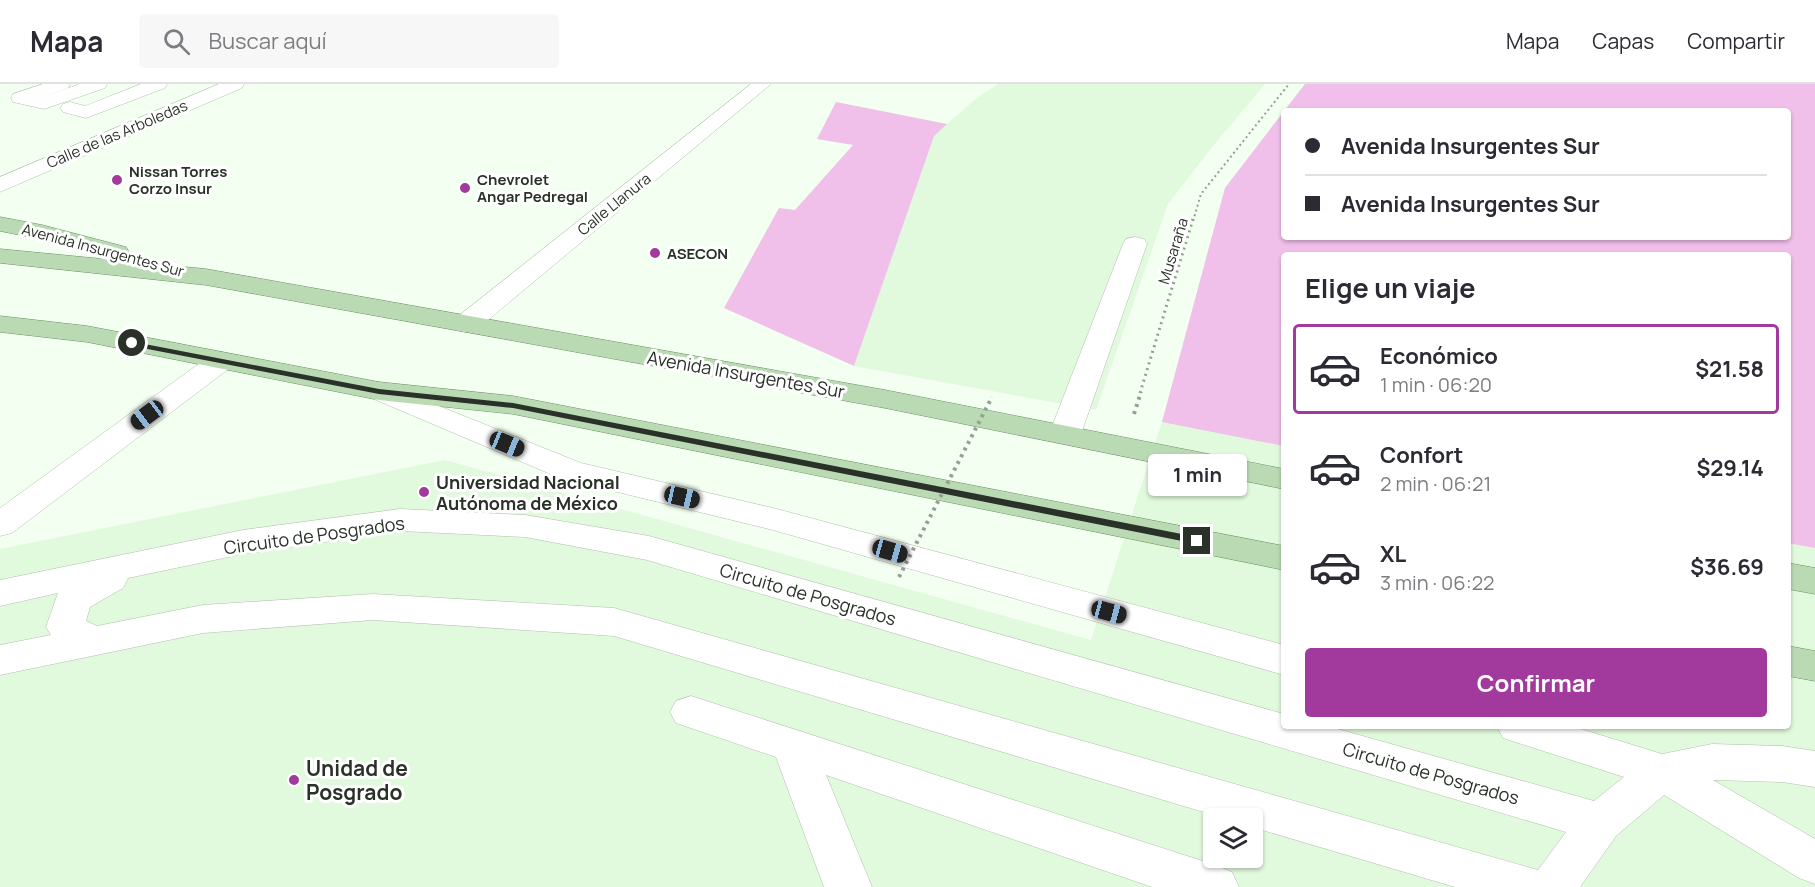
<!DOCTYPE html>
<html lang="es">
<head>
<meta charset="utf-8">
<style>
  body { margin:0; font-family:Manrope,sans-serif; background:#f7f7f7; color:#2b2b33; height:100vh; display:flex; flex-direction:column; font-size:22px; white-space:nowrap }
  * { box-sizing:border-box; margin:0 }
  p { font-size:20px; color:#7c7c81 }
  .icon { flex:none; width:33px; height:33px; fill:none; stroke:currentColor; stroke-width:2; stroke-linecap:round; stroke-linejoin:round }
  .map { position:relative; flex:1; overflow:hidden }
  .panel { position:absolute; left:1281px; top:168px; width:510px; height:477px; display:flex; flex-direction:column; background:#fff; border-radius:6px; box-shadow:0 2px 4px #0004 }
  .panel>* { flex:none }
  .banner { position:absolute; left:1281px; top:24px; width:510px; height:132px; border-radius:6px; box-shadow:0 2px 4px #0004; display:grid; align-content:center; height:132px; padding:0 24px; background:#fff }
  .tools { position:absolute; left:1203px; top:724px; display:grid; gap:12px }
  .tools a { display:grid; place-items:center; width:60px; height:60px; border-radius:6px; background:#fff; box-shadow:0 2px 4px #0004; font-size:30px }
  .end { position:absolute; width:27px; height:27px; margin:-14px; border:8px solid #293128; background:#fff; box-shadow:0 0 0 3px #fff }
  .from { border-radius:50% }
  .bubble { position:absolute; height:42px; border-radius:6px; background:#fff; box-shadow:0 2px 4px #0004; font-size:20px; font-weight:700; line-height:42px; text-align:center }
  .car { position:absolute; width:18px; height:36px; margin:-18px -9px; border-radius:8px; box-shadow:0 0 4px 2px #0007; background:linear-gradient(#222 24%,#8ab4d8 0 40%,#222 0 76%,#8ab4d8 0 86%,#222 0) }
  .banner b { display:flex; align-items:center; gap:21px; height:57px; font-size:22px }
  .banner b+b { border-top:2px solid #e1e1e2 }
  .banner i { width:15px; height:15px; background:#2b2b33 }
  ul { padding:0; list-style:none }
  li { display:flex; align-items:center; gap:18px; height:90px; margin:0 12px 9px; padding:0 12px; border:3px solid transparent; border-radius:6px }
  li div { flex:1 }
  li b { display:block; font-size:22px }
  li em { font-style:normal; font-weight:700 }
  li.active { border-color:#a2399c }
  li>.icon { width:54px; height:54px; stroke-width:1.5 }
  h2 { padding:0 24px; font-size:27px; line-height:72px }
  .primary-button { display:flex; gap:12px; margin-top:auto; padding:12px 24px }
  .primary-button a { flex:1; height:69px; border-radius:6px; background:#a2399c; color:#fff; font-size:24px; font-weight:700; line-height:69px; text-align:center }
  header { display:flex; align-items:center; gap:36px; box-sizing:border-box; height:84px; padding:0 30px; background:#fff; border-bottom:2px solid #e1e1e2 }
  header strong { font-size:28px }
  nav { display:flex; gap:33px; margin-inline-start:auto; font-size:21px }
  .search { width:420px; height:54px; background:#f7f7f7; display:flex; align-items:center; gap:15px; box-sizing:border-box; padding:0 21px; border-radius:6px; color:#7c7c81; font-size:22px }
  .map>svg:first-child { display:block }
</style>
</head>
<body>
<header>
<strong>Mapa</strong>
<div class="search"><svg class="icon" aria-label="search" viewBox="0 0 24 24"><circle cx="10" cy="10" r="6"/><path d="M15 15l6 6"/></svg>Buscar aquí</div>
<nav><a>Mapa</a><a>Capas</a><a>Compartir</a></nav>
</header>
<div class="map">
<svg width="1815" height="803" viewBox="0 0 1815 803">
  <rect width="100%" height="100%" fill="#f3fff1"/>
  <g fill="#e1f9dc" fill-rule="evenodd">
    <polygon points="998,0 1265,0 1212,63 1168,120 1096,326 854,282 934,51 977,14"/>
    <path d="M 1305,0 L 1815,0 L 1815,803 L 0,803 L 0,465 L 445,376 L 1091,556 L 1162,338 L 1225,104 L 1284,27 L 1284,153 L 1788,153 L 1788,27 L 1284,27 ZM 1284,171 L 1788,171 L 1788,642 L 1284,642 ZM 1214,735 L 1252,735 L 1252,774 L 1214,774 Z"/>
  </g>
  <g fill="#f0bfea">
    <polygon points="1305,0 1815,0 1815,464 1788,459 1788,171 1284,171 1284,362 1162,338 1225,104 1284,27 1284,153 1788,153 1788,27 1284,27"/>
    <polygon points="836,18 947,40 934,52 854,282 724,224 779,124 795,126 853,61 817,55"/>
  </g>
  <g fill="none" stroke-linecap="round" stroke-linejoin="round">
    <defs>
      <g id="minor">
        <polygon points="43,0 70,0 68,4 43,13 80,0 107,0 105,4 44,25 13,18 11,14 13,10"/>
        <polygon points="141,0 167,0 165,4 86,34 63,28 60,24 63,20 70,18 85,22"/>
        <polygon points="219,0 244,0 242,4 0,108 0,93"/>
        <polygon points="751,0 771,0 476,246 466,248 456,246 452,240 456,234"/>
        <polygon points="1135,153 1144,155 1147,160 1081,350 1076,357 1065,359 1054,357 1049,350 1123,160 1126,155"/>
        <polygon points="221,268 231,271 235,277 231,283 12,449 0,452 0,424 211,271"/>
        <polygon points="379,298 581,379 777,425 1284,561 1284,591 773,446 560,394 369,313 364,307 369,301"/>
        <path d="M 400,425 L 525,431 L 649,452 L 1284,630 L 1284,642 L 1327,642 L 1594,717 L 1624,693 L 1503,654 L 1497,642 L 1571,642 L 1662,670 L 1712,660 L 1782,662 L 1815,667 L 1815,703 L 1782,698 L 1713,696 L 1815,755 L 1815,800 L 1799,794 L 1664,711 L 1616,752 L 1580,803 L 1455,803 L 1252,743 L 1252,735 L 1227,735 L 614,552 L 373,536 L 203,549 L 0,591 L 0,561 L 51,551 L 46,543 L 58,509 L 0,522 L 0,496 L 243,446 ZM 400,447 L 525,453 L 647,476 L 1566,748 L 1538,786 L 614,524 L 373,510 L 203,521 L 97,542 L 86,537 L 90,523 L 123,504 L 128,494 L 243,470 Z"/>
        <polygon points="691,612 1215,781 1232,788 1239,803 1152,803 826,691 872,803 824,803 776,673 676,639 670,628 676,617"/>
      </g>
      <g id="major">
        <polygon points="0,133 42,141 126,163 129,168 126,173 117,175 40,155 0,147"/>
        <polygon points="0,165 206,185 885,306 1284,385 1284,405 885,324 206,201 0,179"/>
        <polygon points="0,232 87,242 379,298 513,312 1284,462 1284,486 513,330 379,316 87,258 0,248"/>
        <polygon points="1788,479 1815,484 1815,510 1788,505"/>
        <polygon points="1788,562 1815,567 1815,597 1788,592"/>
      </g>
    </defs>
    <use href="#minor" stroke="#afc1ab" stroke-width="1"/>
    <use href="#major" stroke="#698f62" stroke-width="1"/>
    <polyline stroke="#95a094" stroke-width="2" stroke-dasharray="2 3" stroke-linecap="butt" points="1193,137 1201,110 1289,0"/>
    <polyline stroke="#95a094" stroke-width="3" stroke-dasharray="2 4" stroke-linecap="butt" points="1140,309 1193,135"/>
    <polyline stroke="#95a094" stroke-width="4" stroke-dasharray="3 4.5" stroke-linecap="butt" points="1134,330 1141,308"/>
    <use href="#minor" fill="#fff" fill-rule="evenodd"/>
    <use href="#major" fill="#badab4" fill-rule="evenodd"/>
    <polyline stroke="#95a094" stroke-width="4" stroke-dasharray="3 4.5" stroke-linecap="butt" points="899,493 992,313"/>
  </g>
  <polygon fill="#293128" points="129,257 379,305 513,319 1197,453 1202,457 1197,460 513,324 379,310 132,262 128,259"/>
  <g fill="#a2399c" stroke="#fff" stroke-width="2">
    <circle cx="117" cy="96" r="6"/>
    <circle cx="465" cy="104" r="6"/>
    <circle cx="655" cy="169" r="6"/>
    <circle cx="424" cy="408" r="6"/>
    <circle cx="294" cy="696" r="6"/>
  </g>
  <g text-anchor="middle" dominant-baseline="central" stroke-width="6" stroke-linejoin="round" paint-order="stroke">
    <g font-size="15" fill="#293128" stroke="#fff">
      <text transform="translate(117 50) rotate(-23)">Calle de las Arboledas</text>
      <text transform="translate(614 120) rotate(-39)">Calle Llanura</text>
      <text transform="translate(103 166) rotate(15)">Avenida Insurgentes Sur</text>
      <text transform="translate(1173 167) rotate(-73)">Musaraña</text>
    </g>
    <g font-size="15" font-weight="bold" fill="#293128" stroke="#fff" text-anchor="start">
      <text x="129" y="87">Nissan Torres<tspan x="129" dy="17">Corzo Insur</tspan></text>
      <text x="477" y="95">Chevrolet<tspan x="477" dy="17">Angar Pedregal</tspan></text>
      <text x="667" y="169">ASECON</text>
    </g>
    <g font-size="18" fill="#293128" stroke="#fff">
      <text transform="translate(746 290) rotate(10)">Avenida Insurgentes Sur</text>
      <text transform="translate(314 451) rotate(-8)">Circuito de Posgrados</text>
      <text transform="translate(808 510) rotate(16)">Circuito de Posgrados</text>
      <text transform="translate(1431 689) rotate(16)">Circuito de Posgrados</text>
    </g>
    <g font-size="18" font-weight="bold" fill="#293128" stroke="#fff" text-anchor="start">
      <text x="436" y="398">Universidad Nacional<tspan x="436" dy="21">Autónoma de México</tspan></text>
    </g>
    <g font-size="21" font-weight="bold" fill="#293128" stroke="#fff" text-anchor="start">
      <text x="306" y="684">Unidad de<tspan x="306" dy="24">Posgrado</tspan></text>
    </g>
  </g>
</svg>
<div class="tools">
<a><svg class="icon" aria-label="layers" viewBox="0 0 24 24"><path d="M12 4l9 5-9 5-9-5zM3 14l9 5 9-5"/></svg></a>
</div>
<i class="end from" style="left:132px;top:259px"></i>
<i class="end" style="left:1197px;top:457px"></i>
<div class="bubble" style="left:1148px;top:370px;width:99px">1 min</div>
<i class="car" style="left:147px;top:331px;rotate:233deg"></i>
<i class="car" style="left:507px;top:360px;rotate:112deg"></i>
<i class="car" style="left:682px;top:413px;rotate:103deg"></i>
<i class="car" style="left:890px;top:467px;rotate:106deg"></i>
<i class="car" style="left:1109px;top:528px;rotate:105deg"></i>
<div class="banner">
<b><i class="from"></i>Avenida Insurgentes Sur</b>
<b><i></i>Avenida Insurgentes Sur</b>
</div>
<section class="panel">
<h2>Elige un viaje</h2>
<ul>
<li class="active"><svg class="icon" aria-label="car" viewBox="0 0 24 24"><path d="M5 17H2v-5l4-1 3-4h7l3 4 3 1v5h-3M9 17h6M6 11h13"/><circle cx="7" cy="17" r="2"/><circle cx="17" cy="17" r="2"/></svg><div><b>Económico</b><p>1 min · 06:20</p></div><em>$21.58</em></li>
<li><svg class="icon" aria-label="car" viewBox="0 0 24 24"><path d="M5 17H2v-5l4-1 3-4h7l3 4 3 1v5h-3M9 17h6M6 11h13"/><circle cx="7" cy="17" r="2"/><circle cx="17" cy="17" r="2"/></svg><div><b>Confort</b><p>2 min · 06:21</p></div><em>$29.14</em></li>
<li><svg class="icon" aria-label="car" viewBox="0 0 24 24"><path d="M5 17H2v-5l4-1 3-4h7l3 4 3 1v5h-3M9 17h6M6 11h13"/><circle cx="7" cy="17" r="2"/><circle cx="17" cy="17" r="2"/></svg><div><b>XL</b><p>3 min · 06:22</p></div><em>$36.69</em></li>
</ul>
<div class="primary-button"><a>Confirmar</a></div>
</section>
</div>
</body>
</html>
